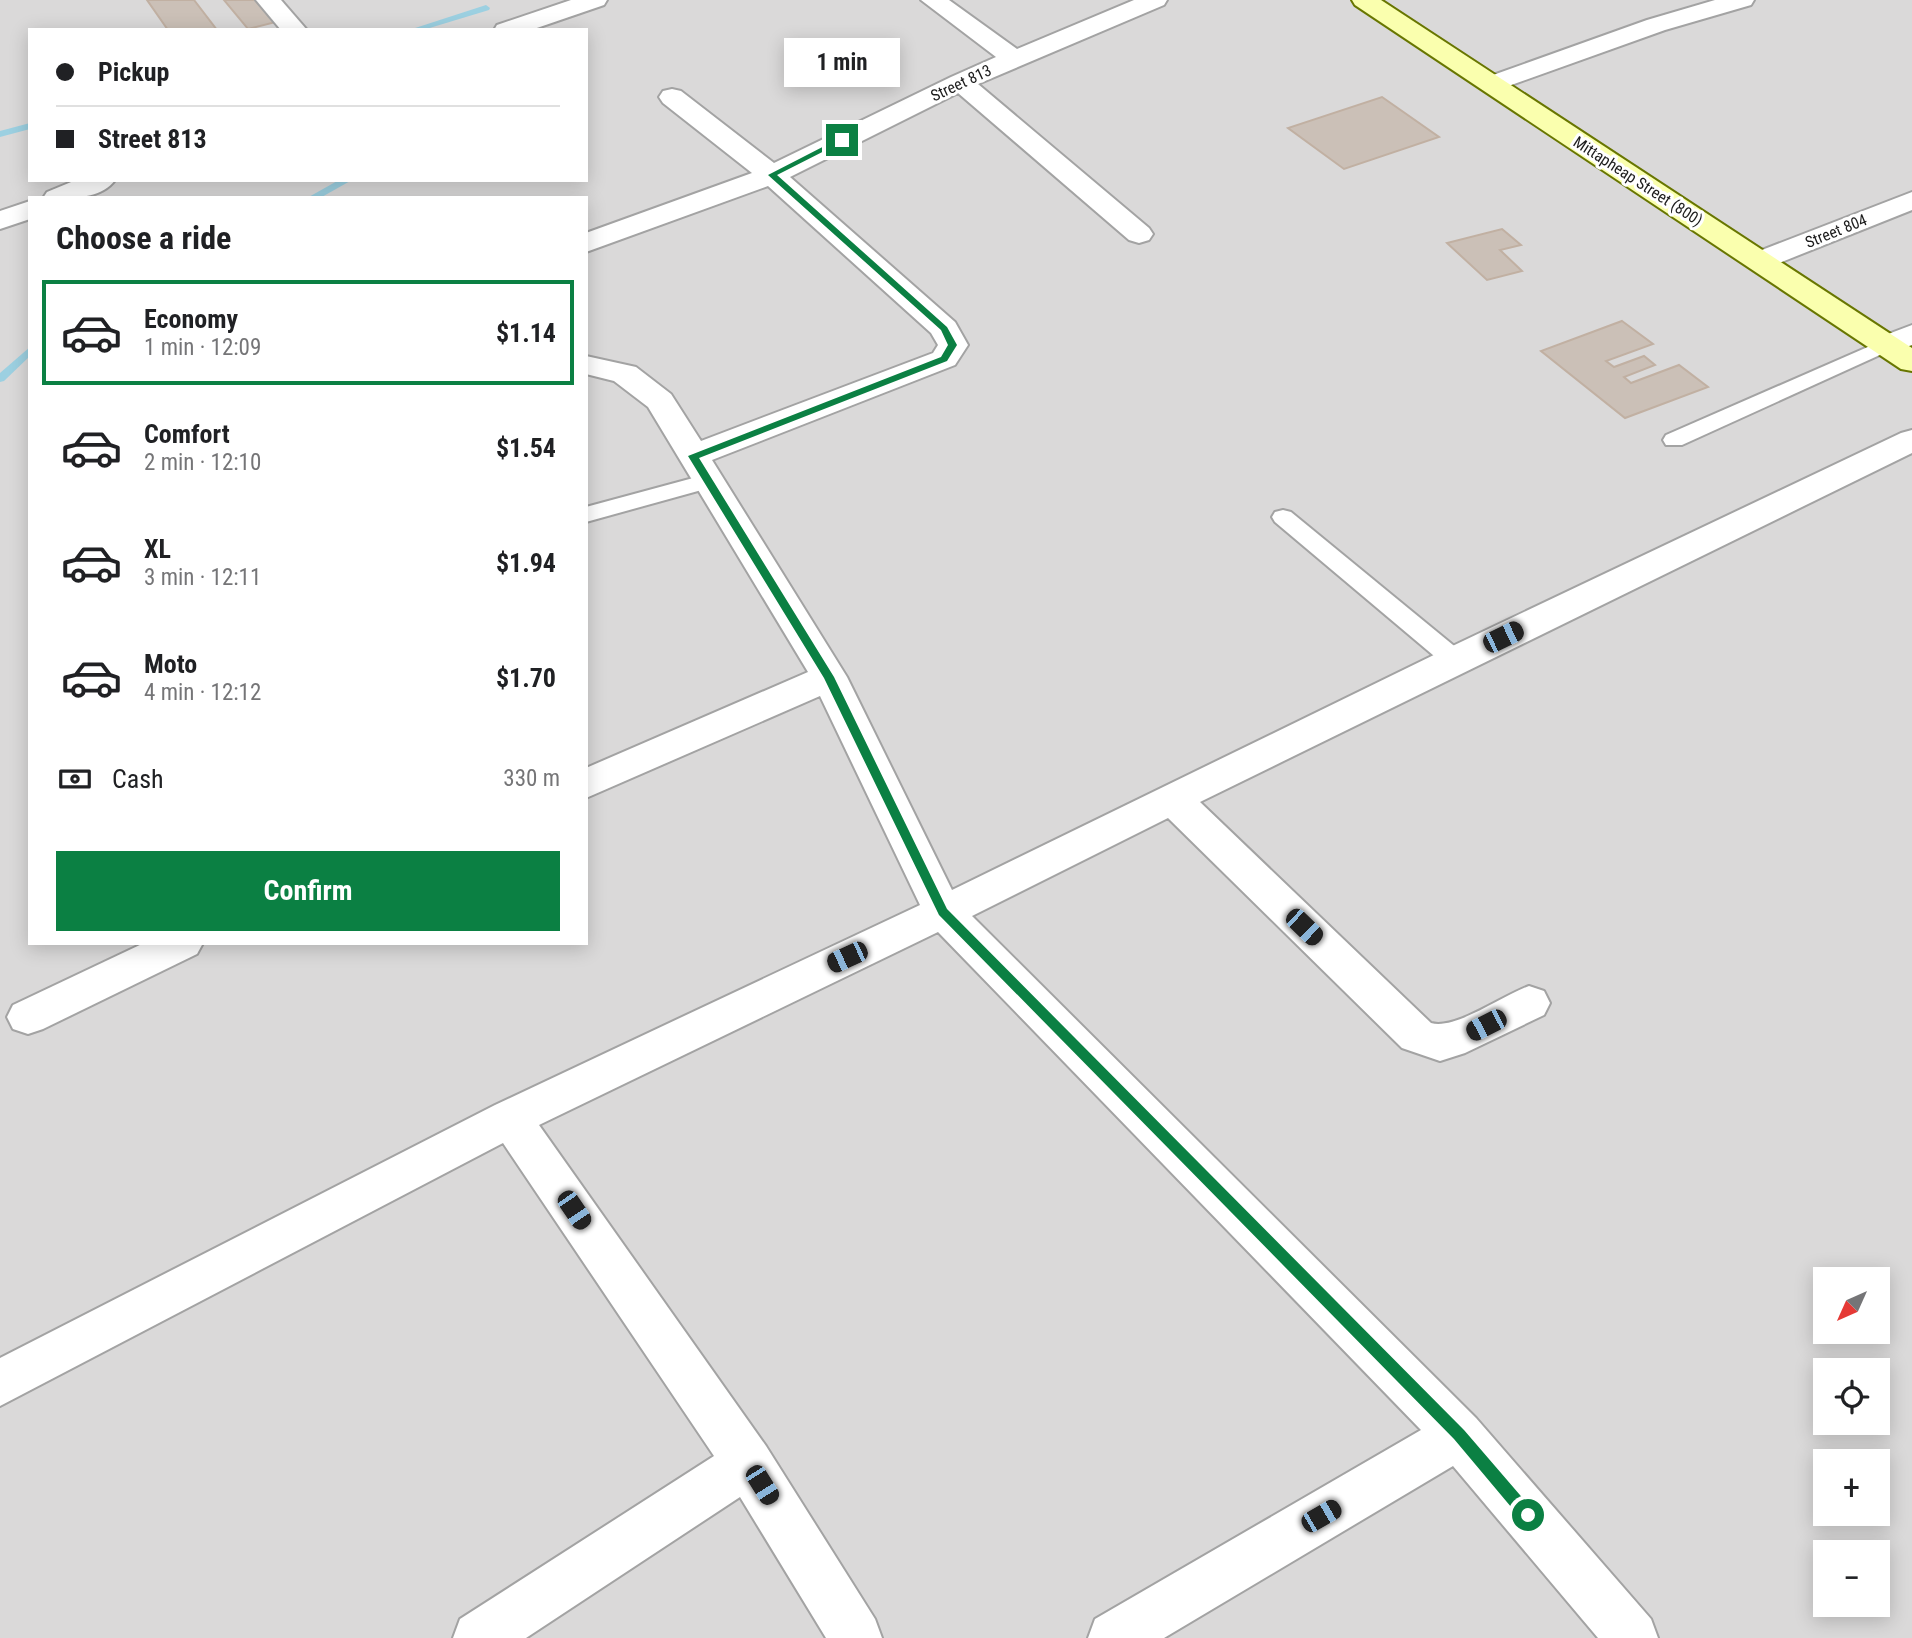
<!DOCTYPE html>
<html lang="en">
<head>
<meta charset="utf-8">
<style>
  body { margin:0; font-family:"Roboto Condensed",sans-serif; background:#f6f6f6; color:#202124; height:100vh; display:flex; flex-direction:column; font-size:26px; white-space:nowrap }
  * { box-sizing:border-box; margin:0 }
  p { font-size:23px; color:#757577 }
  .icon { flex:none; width:38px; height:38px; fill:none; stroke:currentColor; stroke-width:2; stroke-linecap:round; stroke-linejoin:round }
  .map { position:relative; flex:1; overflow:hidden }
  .details { position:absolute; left:28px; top:196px; width:560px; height:749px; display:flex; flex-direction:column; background:#fff; border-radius:0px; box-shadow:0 4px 18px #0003 }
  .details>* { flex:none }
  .guide { position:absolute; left:28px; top:28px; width:560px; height:154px; border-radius:0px; box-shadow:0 4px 18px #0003; display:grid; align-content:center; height:154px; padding:0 28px; background:#fff }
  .needle { width:46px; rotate:225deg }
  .fabs { position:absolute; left:1813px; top:1267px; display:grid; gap:14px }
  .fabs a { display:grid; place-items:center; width:77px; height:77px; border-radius:0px; background:#fff; box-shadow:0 4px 18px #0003; font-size:35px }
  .end { position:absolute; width:32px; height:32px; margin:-16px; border:9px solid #0b8043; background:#fff; box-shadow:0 0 0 4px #fff }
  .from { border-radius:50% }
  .bubble { position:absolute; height:49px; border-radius:0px; background:#fff; box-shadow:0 4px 18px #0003; font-size:23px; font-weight:700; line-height:49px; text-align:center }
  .car { position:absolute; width:21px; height:42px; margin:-21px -10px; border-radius:9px; box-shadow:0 0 5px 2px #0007; background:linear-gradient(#222 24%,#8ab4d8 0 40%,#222 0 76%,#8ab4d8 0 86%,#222 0) }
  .guide b { display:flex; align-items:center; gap:24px; height:66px; font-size:26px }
  .guide b+b { border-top:2px solid #e0e0e0 }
  .guide i { width:18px; height:18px; background:#202124 }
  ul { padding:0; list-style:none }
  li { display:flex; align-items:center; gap:21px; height:105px; margin:0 14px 10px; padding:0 14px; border:4px solid transparent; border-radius:0px }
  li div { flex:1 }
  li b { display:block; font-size:26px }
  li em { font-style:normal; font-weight:700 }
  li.active { border-color:#0b8043 }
  li>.icon { width:63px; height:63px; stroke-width:1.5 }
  h2 { padding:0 28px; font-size:32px; line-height:84px }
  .pay { display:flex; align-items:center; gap:18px; height:77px; padding:0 28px; font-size:26px }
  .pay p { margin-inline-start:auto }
  .cta { display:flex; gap:14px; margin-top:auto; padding:14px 28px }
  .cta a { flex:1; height:80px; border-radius:0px; background:#0b8043; color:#fff; font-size:28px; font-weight:700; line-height:80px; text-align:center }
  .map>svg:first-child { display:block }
</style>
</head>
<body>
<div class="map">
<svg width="1912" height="1638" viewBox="0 0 1912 1638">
  <rect width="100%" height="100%" fill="#efeae1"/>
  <path fill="#dad9d9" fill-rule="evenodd" d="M 0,0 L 1912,0 L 1912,1638 L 0,1638 ZM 30,30 L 586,30 L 586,180 L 30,180 ZM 30,198 L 586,198 L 586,943 L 30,943 ZM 1825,1279 L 1878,1279 L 1878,1332 L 1825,1332 ZM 1825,1370 L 1878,1370 L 1878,1423 L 1825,1423 ZM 1825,1461 L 1878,1461 L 1878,1514 L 1825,1514 ZM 1825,1552 L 1878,1552 L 1878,1605 L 1825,1605 Z"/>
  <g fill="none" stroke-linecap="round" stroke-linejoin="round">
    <g fill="#9cd0e1" fill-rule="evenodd">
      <polygon points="486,5 490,8 489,10 423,30 409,30"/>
      <polygon points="30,123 30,129 0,137 0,131"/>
      <polygon points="339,180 352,180 320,198 307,198"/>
      <polygon points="30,347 30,356 4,381 0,382 0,373"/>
    </g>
  </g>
  <g fill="#cbc0b7" stroke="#c1b0a2" stroke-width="2">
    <polygon points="147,0 194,0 217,30 168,30"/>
    <polygon points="224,0 259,0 276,22 248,29"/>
    <polygon points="1382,97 1439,137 1344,169 1288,128"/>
    <polygon points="1502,229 1521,245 1500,250 1522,271 1487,280 1447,243"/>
    <polygon points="1622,321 1653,344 1606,361 1614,367 1644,356 1655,365 1624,377 1631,383 1679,365 1708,387 1625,418 1541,351"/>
  </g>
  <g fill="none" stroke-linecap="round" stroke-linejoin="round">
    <defs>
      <g id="service">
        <polygon points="1886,339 1893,341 1896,345 1893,349 1682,445 1666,445 1663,440 1666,435"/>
        <polygon points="708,474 716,476 719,481 716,486 586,522 586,507"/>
        <polygon points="1283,510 1291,512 1464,654 1467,660 1464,666 1455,669 1446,666 1275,522 1272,517 1275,512"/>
      </g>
      <g id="minor">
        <polygon points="256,0 281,0 307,30 281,30"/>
        <polygon points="571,0 607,0 604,5 531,30 494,30 497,25"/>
        <path d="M 921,0 L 949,0 L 1017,49 L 1134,0 L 1167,0 L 1164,5 L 978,84 L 1149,228 L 1153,234 L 1149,240 L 1139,243 L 1129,240 L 958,93 L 790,177 L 955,322 L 968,345 L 955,365 L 712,460 L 847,677 L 952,890 L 1442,651 L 1901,433 L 1912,430 L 1912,453 L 1200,802 L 1431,1023 C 1456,1030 1503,995 1529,986 L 1544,991 L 1550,1003 L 1544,1015 L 1465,1053 L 1440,1061 L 1402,1048 L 1168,818 L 972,916 L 1476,1418 L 1651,1619 L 1658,1638 L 1598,1638 L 1453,1466 L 1164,1638 L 1088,1638 L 1095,1619 L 1421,1430 L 938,932 L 539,1125 L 766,1446 L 875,1619 L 882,1638 L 826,1638 L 740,1497 L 526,1638 L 453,1638 L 460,1619 L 714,1456 L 503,1143 L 0,1406 L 0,1358 L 495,1105 L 920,905 L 820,696 L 586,798 L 586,768 L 808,672 L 648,407 L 614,381 L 586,374 L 586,356 L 636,367 L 671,394 L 701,441 L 933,353 L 938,345 L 931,333 L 768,186 L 586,252 L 586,233 L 752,173 L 663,103 L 659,97 L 663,91 L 672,89 L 681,91 L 774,163 L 951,77 L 996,57 Z"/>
        <polygon points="1715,0 1754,0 1751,5 1665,30 1500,89 1491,92 1482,89 1478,84 1482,79 1647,20"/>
        <path d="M 76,180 L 115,180 C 100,201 65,198 43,198 L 47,192 Z"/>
        <polygon points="1912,192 1912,210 1769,267 1759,270 1749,267 1745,261 1749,255"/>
        <polygon points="30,201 30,219 0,229 0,211"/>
        <polygon points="1912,325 1912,345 1886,354 1875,351 1871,345 1875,339"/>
        <polygon points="144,943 203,943 197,954 43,1029 28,1034 13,1029 7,1017 13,1005"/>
      </g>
      <polygon id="secondary" points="1352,0 1381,0 1912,348 1912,371 1901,369 1355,5"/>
    </defs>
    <use href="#service" stroke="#a3a3a3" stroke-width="4"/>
    <use href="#minor" stroke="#a3a3a3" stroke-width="4"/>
    <use href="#secondary" stroke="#687600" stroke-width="4"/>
    <use href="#service" fill="#fff" fill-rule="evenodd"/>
    <use href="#minor" fill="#fff" fill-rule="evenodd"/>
    <use href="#secondary" fill="#faffae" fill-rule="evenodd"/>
  </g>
  <polygon fill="#0b8043" points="840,138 846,140 777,175 947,327 957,345 947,361 699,458 834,677 947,909 1464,1430 1533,1510 1535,1515 1533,1520 1528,1523 1522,1520 1454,1439 939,915 824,678 688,456 941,357 948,345 941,330 768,175"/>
  <g text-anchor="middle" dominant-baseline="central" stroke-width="6" stroke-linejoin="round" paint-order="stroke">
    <g font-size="16" fill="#1c1c1c" stroke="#fff">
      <text transform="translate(961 83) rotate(-25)">Street 813</text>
      <text transform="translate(1638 181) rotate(33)">Mittapheap Street (800)</text>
      <text transform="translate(1836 231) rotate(-22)">Street 804</text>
    </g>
  </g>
</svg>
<div class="fabs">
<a><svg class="needle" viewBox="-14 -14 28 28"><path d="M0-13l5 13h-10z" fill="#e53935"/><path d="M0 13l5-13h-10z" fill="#757577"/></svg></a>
<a><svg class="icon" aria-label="locate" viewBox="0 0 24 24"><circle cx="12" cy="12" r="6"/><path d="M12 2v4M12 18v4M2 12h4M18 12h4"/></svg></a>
<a>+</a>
<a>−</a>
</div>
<i class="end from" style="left:1528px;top:1515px"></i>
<i class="end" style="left:842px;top:140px"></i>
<div class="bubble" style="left:784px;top:38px;width:116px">1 min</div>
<i class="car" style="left:1503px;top:637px;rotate:64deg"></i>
<i class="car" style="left:1304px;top:927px;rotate:134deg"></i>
<i class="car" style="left:847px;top:957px;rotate:245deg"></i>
<i class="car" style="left:1486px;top:1025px;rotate:243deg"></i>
<i class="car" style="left:574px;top:1210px;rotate:146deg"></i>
<i class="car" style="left:762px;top:1485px;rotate:148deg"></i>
<i class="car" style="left:1321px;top:1516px;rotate:60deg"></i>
<div class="guide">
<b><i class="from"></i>Pickup</b>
<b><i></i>Street 813</b>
</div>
<section class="details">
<h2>Choose a ride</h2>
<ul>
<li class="active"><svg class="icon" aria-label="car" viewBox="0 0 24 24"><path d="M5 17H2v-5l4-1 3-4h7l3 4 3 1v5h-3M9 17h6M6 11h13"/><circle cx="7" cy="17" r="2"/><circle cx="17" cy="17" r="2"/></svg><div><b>Economy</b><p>1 min · 12:09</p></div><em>$1.14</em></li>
<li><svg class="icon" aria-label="car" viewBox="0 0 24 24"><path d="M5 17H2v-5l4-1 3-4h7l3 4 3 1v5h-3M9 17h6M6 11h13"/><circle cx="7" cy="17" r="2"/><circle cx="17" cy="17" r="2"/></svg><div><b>Comfort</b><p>2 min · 12:10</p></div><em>$1.54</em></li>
<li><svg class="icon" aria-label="car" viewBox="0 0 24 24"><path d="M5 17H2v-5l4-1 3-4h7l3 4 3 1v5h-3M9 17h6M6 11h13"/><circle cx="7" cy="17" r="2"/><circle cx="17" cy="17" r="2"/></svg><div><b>XL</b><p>3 min · 12:11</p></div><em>$1.94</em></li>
<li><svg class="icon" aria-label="car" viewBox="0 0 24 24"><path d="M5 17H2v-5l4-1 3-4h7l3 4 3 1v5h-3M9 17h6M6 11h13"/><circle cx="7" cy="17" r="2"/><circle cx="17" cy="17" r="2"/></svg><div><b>Moto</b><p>4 min · 12:12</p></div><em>$1.70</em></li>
</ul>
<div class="pay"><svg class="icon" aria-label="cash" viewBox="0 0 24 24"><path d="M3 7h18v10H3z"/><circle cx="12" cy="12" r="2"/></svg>Cash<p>330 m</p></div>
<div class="cta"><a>Confirm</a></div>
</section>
</div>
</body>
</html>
